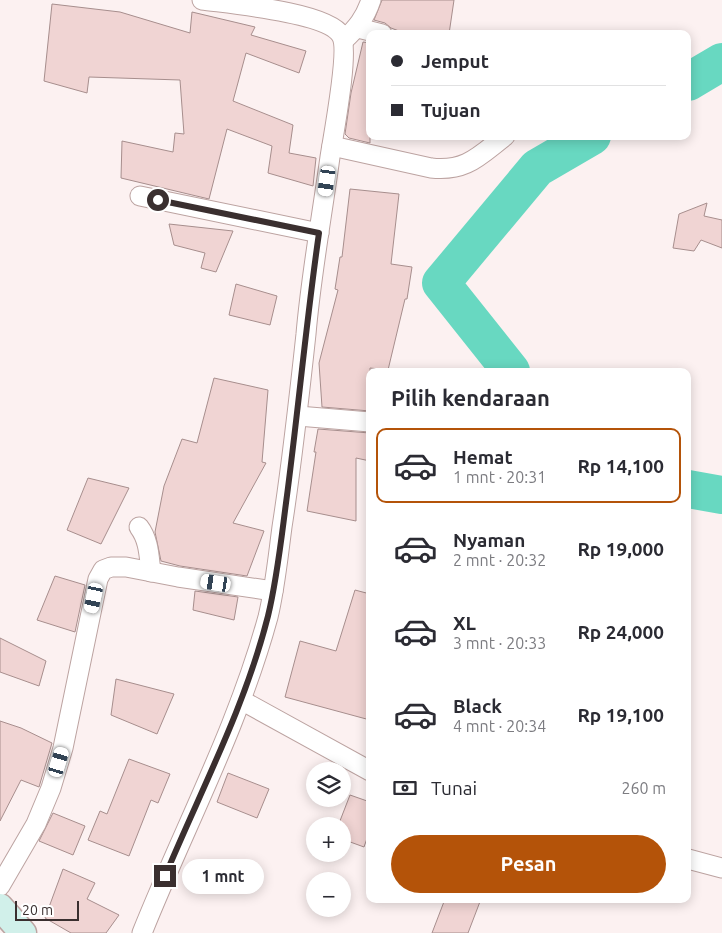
<!DOCTYPE html>
<html lang="id">
<head>
<meta charset="utf-8">
<style>
  body { margin:0; font-family:Ubuntu,sans-serif; background:#f7f7f7; color:#2b2b33; height:100vh; display:flex; flex-direction:column; font-size:19px; white-space:nowrap }
  * { box-sizing:border-box; margin:0 }
  p { font-size:16px; color:#7c7c81 }
  .icon { flex:none; width:28px; height:28px; fill:none; stroke:currentColor; stroke-width:2; stroke-linecap:round; stroke-linejoin:round }
  .map { position:relative; flex:1; overflow:hidden }
  .drawer { position:absolute; left:366px; top:368px; width:325px; height:535px; display:flex; flex-direction:column; background:#fff; border-radius:10px; box-shadow:0 2px 12px #0003 }
  .drawer>* { flex:none }
  .top-card { position:absolute; left:366px; top:30px; width:325px; height:110px; border-radius:10px; box-shadow:0 2px 12px #0003; display:grid; align-content:center; height:110px; padding:0 25px; background:#fff }
  .buttons { position:absolute; left:306px; top:762px; display:grid; gap:10px }
  .buttons a { display:grid; place-items:center; width:45px; height:45px; border-radius:50%; background:#fff; box-shadow:0 2px 12px #0003; font-size:25px }
  .scale { position:absolute; left:15px; bottom:12px; width:64px; box-sizing:border-box; padding-left:5px; border:2px solid #3a2f2f; border-top:0; font-size:14px; line-height:18px; white-space:nowrap; color:#3a2f2f; -webkit-text-stroke:4px #fff; paint-order:stroke }
  .end { position:absolute; width:22px; height:22px; margin:-11px; border:6px solid #3a2f2f; background:#fff; box-shadow:0 0 0 2px #fff }
  .from { border-radius:50% }
  .bubble { position:absolute; height:35px; border-radius:18px; background:#fff; box-shadow:0 2px 12px #0003; font-size:16px; font-weight:700; line-height:35px; text-align:center }
  .car { position:absolute; width:15px; height:30px; margin:-15px -8px; border-radius:6px; box-shadow:0 0 4px 1px #0007; background:linear-gradient(#fff 24%,#345 0 40%,#fff 0 76%,#345 0 86%,#fff 0) }
  .top-card b { display:flex; align-items:center; gap:18px; height:48px; font-size:19px }
  .top-card b+b { border-top:1px solid #e1e1e2 }
  .top-card i { width:12px; height:12px; background:#2b2b33 }
  ul { padding:0; list-style:none }
  li { display:flex; align-items:center; gap:15px; height:75px; margin:0 10px 8px; padding:0 15px; border:2px solid transparent; border-radius:10px }
  li div { flex:1 }
  li b { display:block; font-size:19px }
  li em { font-style:normal; font-weight:700 }
  li.current { border-color:#b45309 }
  li>.icon { width:45px; height:45px; stroke-width:1.5 }
  h2 { padding:0 25px; font-size:22px; line-height:60px }
  .pay { display:flex; align-items:center; gap:12px; height:55px; padding:0 25px; font-size:19px }
  .pay p { margin-inline-start:auto }
  .primary-button { display:flex; gap:10px; margin-top:auto; padding:10px 25px }
  .primary-button a { flex:1; height:58px; border-radius:30px; background:#b45309; color:#fff; font-size:20px; font-weight:700; line-height:58px; text-align:center }
  .map>svg:first-child { display:block }
</style>
</head>
<body>
<div class="map">
<svg width="722" height="933" viewBox="0 0 722 933">
  <rect width="100%" height="100%" fill="#fcf1f1"/>
  <g fill="none" stroke-linecap="round" stroke-linejoin="round">
    <g stroke="#68d8c1" stroke-width="38">
      <polyline points="688,82 722,62"/>
      <polyline points="511,371 441,283 537,168 592,136"/>
      <polyline points="688,489 722,495"/>
    </g>
  </g>
  <g fill="#f0d4d3" stroke="#a78e8d">
    <polygon points="382,0 454,0 449,34 407,34 391,28 385,23 374,20"/>
    <polygon points="52,4 120,12 190,33 192,12 255,27 251,35 306,51 299,73 246,53 233,101 293,125 289,153 316,158 313,186 268,173 272,146 227,129 209,199 121,178 122,141 173,152 175,133 184,134 180,80 89,77 87,93 44,81"/>
    <polygon points="363,42 370,43 370,143 349,138 345,134 351,93"/>
    <polygon points="350,189 399,194 391,264 412,267 407,299 405,299 388,370 370,368 370,411 322,407 319,363 338,290 335,289 340,257 342,257"/>
    <polygon points="707,203 704,216 722,220 722,248 701,240 694,251 673,248 679,214"/>
    <polygon points="169,224 233,231 216,272 201,268 205,253 174,245"/>
    <polygon points="236,284 277,296 270,325 229,315"/>
    <polygon points="214,378 268,390 262,462 266,463 233,523 264,531 247,576 180,566 161,561 155,532 164,486 182,439 197,443"/>
    <polygon points="318,429 370,433 370,461 356,458 356,521 307,511 316,452 314,452"/>
    <polygon points="88,478 129,488 101,544 67,530"/>
    <polygon points="55,576 85,585 75,632 37,620"/>
    <polygon points="355,590 370,594 370,720 285,697 300,641 336,651"/>
    <polygon points="195,591 238,597 234,620 193,610"/>
    <polygon points="0,638 46,661 39,686 0,672"/>
    <polygon points="116,679 174,694 157,734 111,715"/>
    <polygon points="0,721 21,728 52,743 39,787 21,780 0,821"/>
    <polygon points="129,759 170,774 158,803 151,800 129,856 88,840 100,811 107,814"/>
    <polygon points="228,773 269,789 257,818 217,802"/>
    <polygon points="350,795 370,802 370,830 364,847 342,839 342,826 338,826"/>
    <polygon points="53,813 85,826 73,855 39,841"/>
    <polygon points="63,869 95,883 87,899 119,915 106,933 71,933 45,918"/>
    <polygon points="445,899 481,899 468,933 432,933"/>
  </g>
  <g fill="none" stroke-linecap="round" stroke-linejoin="round">
    <defs>
      <g id="street">
        <polyline points="358,28 382,34"/>
        <path d="M 344,40 C 357,28 365,18 371,0"/>
        <path d="M 332,146 L 431,168 C 466,172 479,156 505,136"/>
        <polyline points="140,196 319,233"/>
        <polyline points="298,416 370,422"/>
        <path d="M 139,527 C 149,540 149,556 151,572"/>
        <polyline points="241,700 370,771"/>
        <polyline points="688,859 722,868"/>
        <polyline points="0,886 36,824 51,788 63,748 98,579 103,570 111,567 126,567 178,577 273,591"/>
        <path d="M 142,933 C 184,828 238,727 268,617 C 275,588 278,557 282,527 C 292,463 299,399 306,334 C 311,275 322,216 330,157 C 333,137 350,49 341,35 C 327,12 231,4 202,0"/>
      </g>
      <polyline id="secondary" points="0,907 23,933"/>
    </defs>
    <use href="#street" stroke="#bca3a1" stroke-width="21"/>
    <use href="#secondary" stroke="#bca3a1" stroke-width="29"/>
    <use href="#street" stroke="#fff" stroke-width="19"/>
    <use href="#secondary" stroke="#d1f0ea" stroke-width="26"/>
  </g>
  <g fill="none" stroke-linecap="round" stroke-linejoin="round">
    <path stroke="#3a2f2f" stroke-width="6" d="M 158,200 L 319,233 C 306,323 298,413 286,503 C 281,541 277,579 268,616 C 245,707 201,790 165,876"/>
  </g>
</svg>
<div class="buttons">
<a><svg class="icon" aria-label="layers" viewBox="0 0 24 24"><path d="M12 4l9 5-9 5-9-5zM3 14l9 5 9-5"/></svg></a>
<a>+</a>
<a>−</a>
</div>
<div class="scale">20 m</div>
<i class="end from" style="left:158px;top:200px"></i>
<i class="end" style="left:165px;top:876px"></i>
<div class="bubble" style="left:182px;top:859px;width:82px">1 mnt</div>
<i class="car" style="left:327px;top:181px;rotate:188deg"></i>
<i class="car" style="left:216px;top:583px;rotate:279deg"></i>
<i class="car" style="left:94px;top:598px;rotate:192deg"></i>
<i class="car" style="left:59px;top:762px;rotate:17deg"></i>
<div class="top-card">
<b><i class="from"></i>Jemput</b>
<b><i></i>Tujuan</b>
</div>
<section class="drawer">
<h2>Pilih kendaraan</h2>
<ul>
<li class="current"><svg class="icon" aria-label="car" viewBox="0 0 24 24"><path d="M5 17H2v-5l4-1 3-4h7l3 4 3 1v5h-3M9 17h6M6 11h13"/><circle cx="7" cy="17" r="2"/><circle cx="17" cy="17" r="2"/></svg><div><b>Hemat</b><p>1 mnt · 20:31</p></div><em>Rp 14,100</em></li>
<li><svg class="icon" aria-label="car" viewBox="0 0 24 24"><path d="M5 17H2v-5l4-1 3-4h7l3 4 3 1v5h-3M9 17h6M6 11h13"/><circle cx="7" cy="17" r="2"/><circle cx="17" cy="17" r="2"/></svg><div><b>Nyaman</b><p>2 mnt · 20:32</p></div><em>Rp 19,000</em></li>
<li><svg class="icon" aria-label="car" viewBox="0 0 24 24"><path d="M5 17H2v-5l4-1 3-4h7l3 4 3 1v5h-3M9 17h6M6 11h13"/><circle cx="7" cy="17" r="2"/><circle cx="17" cy="17" r="2"/></svg><div><b>XL</b><p>3 mnt · 20:33</p></div><em>Rp 24,000</em></li>
<li><svg class="icon" aria-label="car" viewBox="0 0 24 24"><path d="M5 17H2v-5l4-1 3-4h7l3 4 3 1v5h-3M9 17h6M6 11h13"/><circle cx="7" cy="17" r="2"/><circle cx="17" cy="17" r="2"/></svg><div><b>Black</b><p>4 mnt · 20:34</p></div><em>Rp 19,100</em></li>
</ul>
<div class="pay"><svg class="icon" aria-label="cash" viewBox="0 0 24 24"><path d="M3 7h18v10H3z"/><circle cx="12" cy="12" r="2"/></svg>Tunai<p>260 m</p></div>
<div class="primary-button"><a>Pesan</a></div>
</section>
</div>
</body>
</html>
